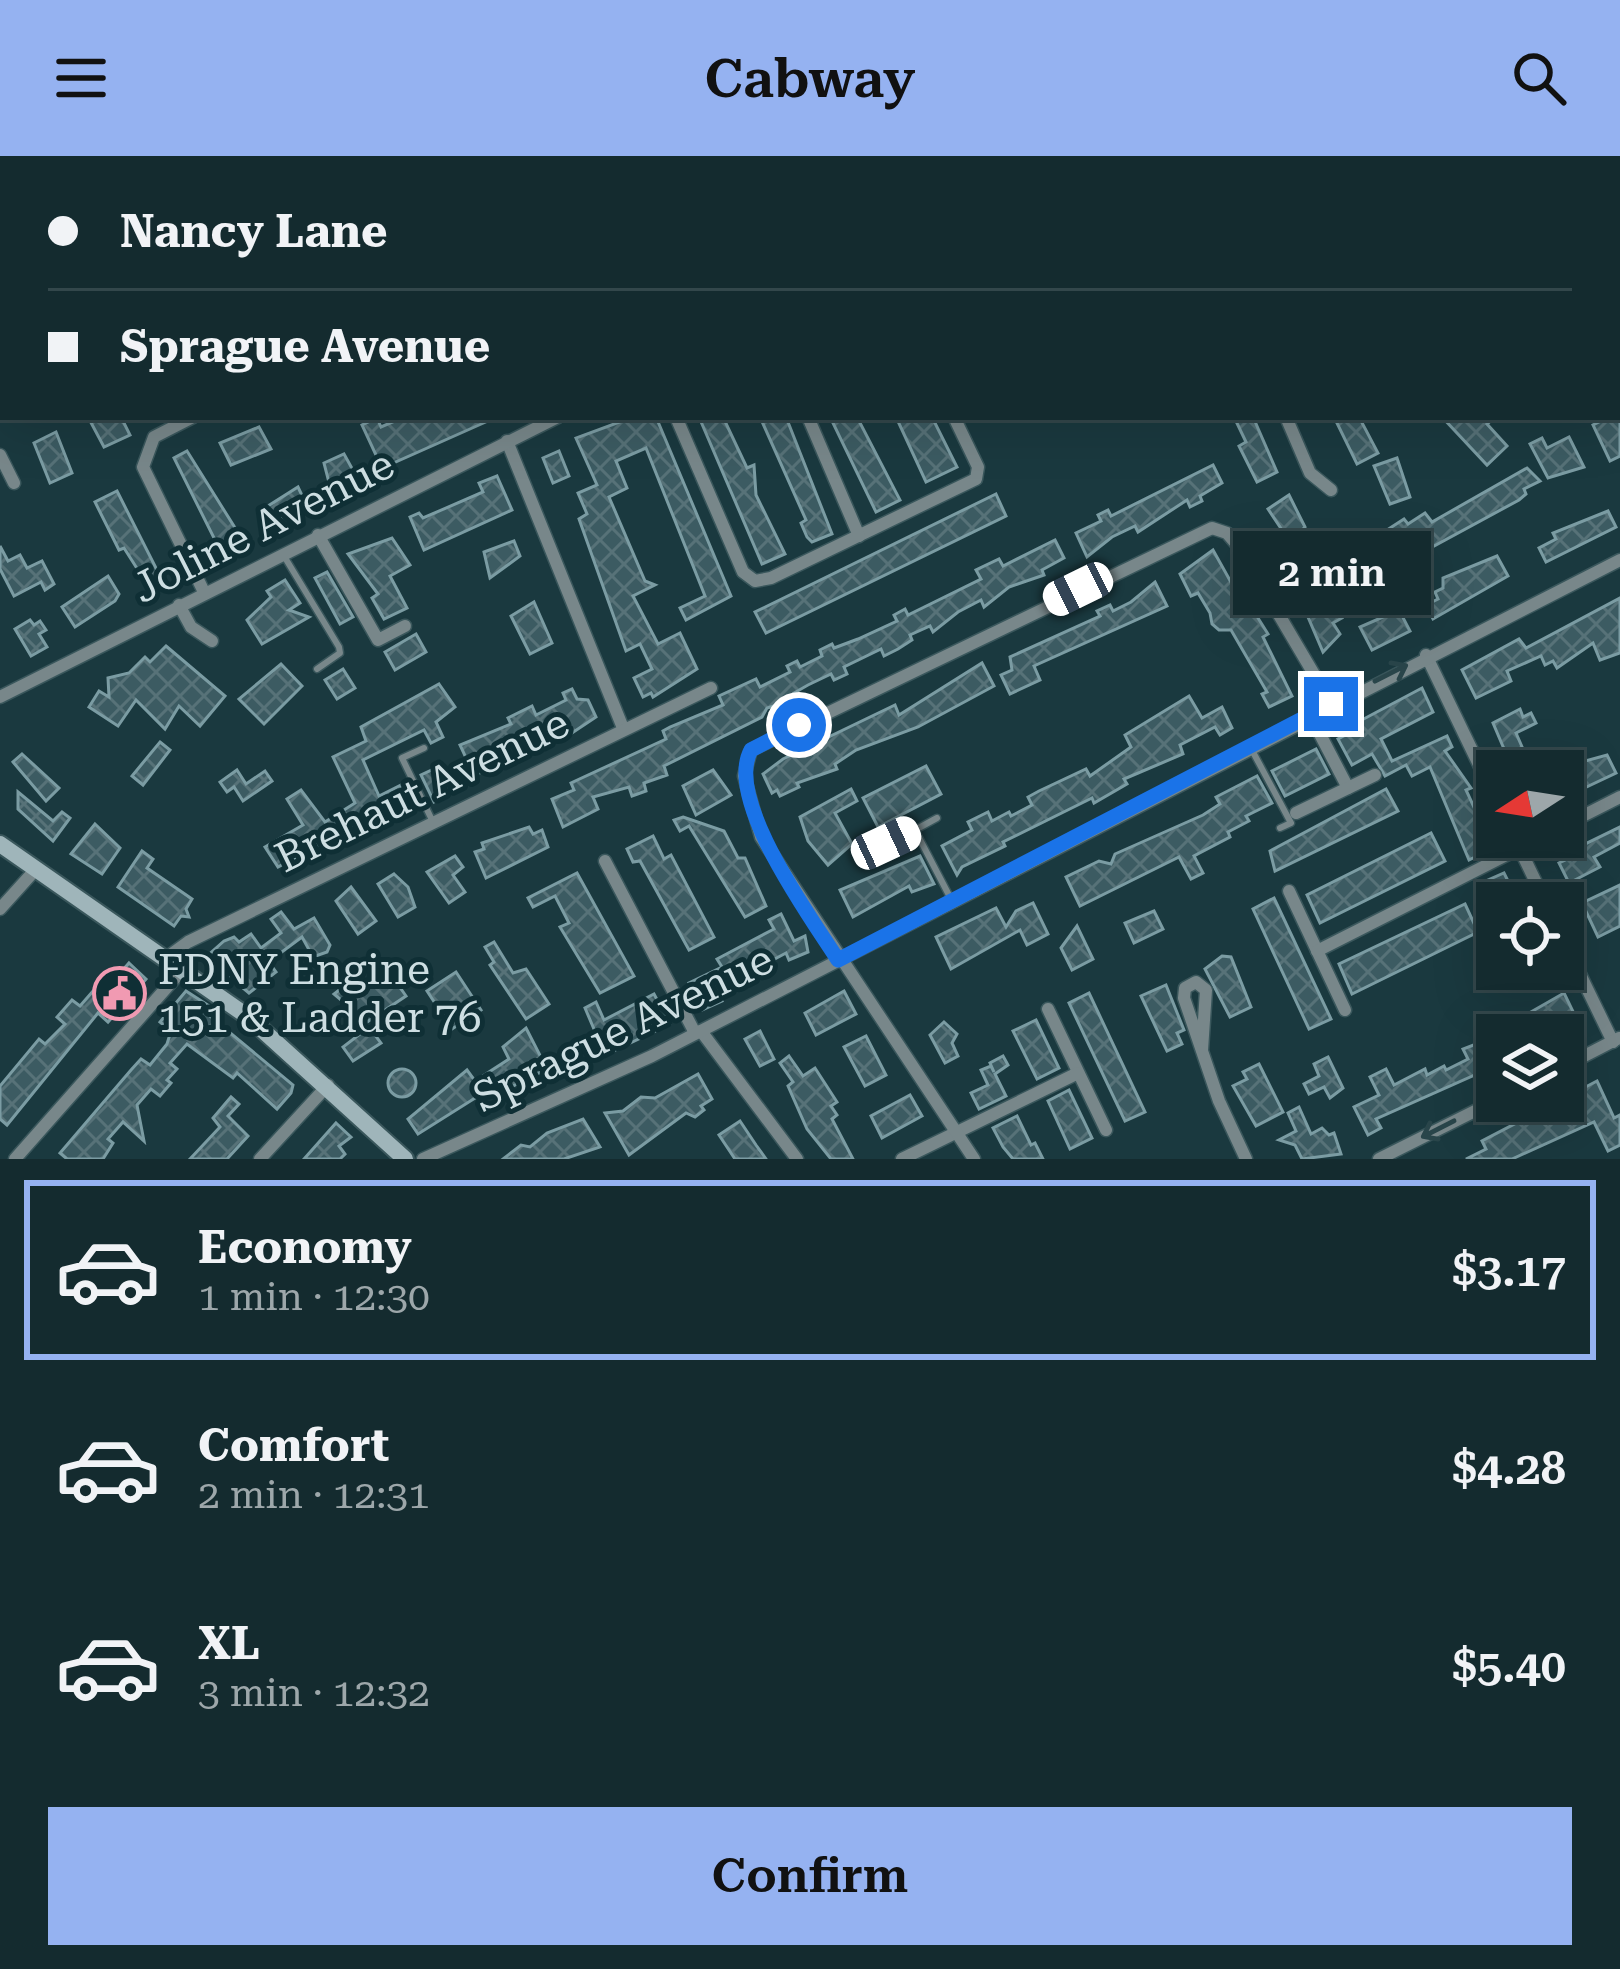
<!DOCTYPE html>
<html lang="en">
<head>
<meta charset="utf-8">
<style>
  body { margin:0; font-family:"Roboto Serif",serif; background:#21373b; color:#f1f3f6; height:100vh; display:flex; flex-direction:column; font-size:45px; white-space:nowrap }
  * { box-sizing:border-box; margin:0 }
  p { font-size:39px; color:#9da7aa }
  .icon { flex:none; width:66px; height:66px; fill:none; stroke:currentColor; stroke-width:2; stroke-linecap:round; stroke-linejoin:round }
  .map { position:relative; height:1003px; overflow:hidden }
  .side { display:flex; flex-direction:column; background:#142b2f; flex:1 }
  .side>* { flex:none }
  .banner { position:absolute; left:0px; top:0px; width:1620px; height:264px; box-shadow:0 12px 48px #0002,0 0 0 3px #33474b; display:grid; align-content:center; height:264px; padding:0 48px; background:#142b2f }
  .needle { width:78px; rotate:258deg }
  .buttons { position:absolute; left:1476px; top:594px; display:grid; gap:24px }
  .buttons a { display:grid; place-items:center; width:108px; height:108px; border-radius:0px; background:#142b2f; box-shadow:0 12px 48px #0002,0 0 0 3px #33474b; font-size:60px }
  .end { position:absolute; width:54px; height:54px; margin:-27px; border:15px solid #1a73e8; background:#fff; box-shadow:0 0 0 6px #fff }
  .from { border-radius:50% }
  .bubble { position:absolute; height:84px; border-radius:0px; background:#142b2f; box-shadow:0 12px 48px #0002,0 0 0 3px #33474b; font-size:39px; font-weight:600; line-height:84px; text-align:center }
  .car { position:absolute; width:36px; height:72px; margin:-36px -18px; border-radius:15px; box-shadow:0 0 9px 3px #0007; background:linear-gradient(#fff 24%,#345 0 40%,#fff 0 76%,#345 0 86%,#fff 0) }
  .banner b { display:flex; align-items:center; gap:42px; height:114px; font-size:45px }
  .banner b+b { border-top:3px solid #33474b }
  .banner i { width:30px; height:30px; background:#f1f3f6 }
  ul { padding:21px 0 0; list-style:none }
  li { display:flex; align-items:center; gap:36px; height:180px; margin:0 24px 18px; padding:0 24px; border:6px solid transparent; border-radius:0px }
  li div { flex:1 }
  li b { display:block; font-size:45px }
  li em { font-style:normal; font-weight:600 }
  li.active { border-color:#95b2f1 }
  li>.icon { width:108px; height:108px; stroke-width:1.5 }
  .button { display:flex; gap:24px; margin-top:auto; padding:24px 48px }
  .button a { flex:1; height:138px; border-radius:0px; background:#95b2f1; color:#111; font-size:48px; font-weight:600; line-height:138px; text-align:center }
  header { display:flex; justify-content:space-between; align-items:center; height:156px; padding:0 48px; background:#95b2f1; color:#111; font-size:54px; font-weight:600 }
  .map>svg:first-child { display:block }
</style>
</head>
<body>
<header><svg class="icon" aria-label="menu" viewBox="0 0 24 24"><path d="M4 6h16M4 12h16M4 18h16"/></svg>Cabway<svg class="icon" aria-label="search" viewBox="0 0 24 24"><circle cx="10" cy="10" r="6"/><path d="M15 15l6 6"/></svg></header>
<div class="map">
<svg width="1620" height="1003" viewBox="0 0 1620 1003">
  <defs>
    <pattern id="building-cross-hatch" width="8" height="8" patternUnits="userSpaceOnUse" patternTransform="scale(3)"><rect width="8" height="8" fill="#3c5b62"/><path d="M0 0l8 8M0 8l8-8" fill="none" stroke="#577278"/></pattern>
  </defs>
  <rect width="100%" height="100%" fill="#1a393f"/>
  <g fill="url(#building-cross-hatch)" stroke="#7b9ca3" stroke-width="3">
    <polygon points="88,261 121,261 130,279 104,291"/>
    <polygon points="404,261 497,261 382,312 362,269 377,262 381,271"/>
    <polygon points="633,261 656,261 731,440 686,464 680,452 705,440 646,292 616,305 627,332 609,341 645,425 655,429 633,440 658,488 680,477 697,513 653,541 651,537 643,541 634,522 652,513 640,488 626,495 579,363 587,358 578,337 597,329 576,282"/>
    <polygon points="699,261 723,261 747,312 754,309 756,339 785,398 762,408"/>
    <polygon points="760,261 786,261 832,378 812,386 807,381 801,367 806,364"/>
    <polygon points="840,261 857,261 900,344 876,356 832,265"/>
    <polygon points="896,261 932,261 957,311 926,326"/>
    <polygon points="1234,261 1253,261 1277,316 1257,326 1239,290 1246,286"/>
    <polygon points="1334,261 1359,261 1378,297 1357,308"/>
    <polygon points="1442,261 1495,261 1487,268 1507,290 1487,309"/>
    <polygon points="1609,261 1620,261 1620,300 1610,305 1593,269"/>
    <polygon points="259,271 271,293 231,309 220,287"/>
    <polygon points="56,276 72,317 50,327 34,287"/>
    <polygon points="1569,281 1584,311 1548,322 1530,288 1542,282 1547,292"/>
    <polygon points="187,295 242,383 220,394 174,302"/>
    <polygon points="559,295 569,320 553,327 543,302"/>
    <polygon points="344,298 359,325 332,338 324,307"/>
    <polygon points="1397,302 1410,341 1390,348 1374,310"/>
    <polygon points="1213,309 1222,327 1200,340 1202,345 1190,351 1187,344 1138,376 1135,370 1112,381 1087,401 1076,377 1101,365 1098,359 1108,354 1111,360"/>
    <polygon points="1527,312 1540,325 1524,333 1526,338 1519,344 1423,396 1415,384 1382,405 1370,385 1404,363 1408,368 1425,357 1432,366"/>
    <polygon points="497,320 512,354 424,394 410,361 419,357 423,362 483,336 479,327"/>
    <polygon points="298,331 307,350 266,368 260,355"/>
    <polygon points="117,335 161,422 147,428 124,392 119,394 95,346"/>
    <polygon points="996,338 1006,360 766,477 755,456"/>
    <polygon points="1289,339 1305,371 1290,386 1268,353"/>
    <polygon points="1608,355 1616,371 1546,406 1539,392 1556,383 1553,377"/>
    <polygon points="392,382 410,409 390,420 407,452 384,463 372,442 378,438 348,398"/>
    <polygon points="1350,383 1351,389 1359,387 1363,407 1325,415 1320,392"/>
    <polygon points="1055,384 1064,402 1042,414 1044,419 1009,431 984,451 981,444 958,456 933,476 930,470 910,479 912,484 898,493 884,500 881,493 844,511 847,518 834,524 831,518 808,529 794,537 797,543 767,552 762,561 664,610 667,619 644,627 646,635 632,640 629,631 593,641 598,653 563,671 552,643 574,634 571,627 666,583 663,575 670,571 723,549 719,540 756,523 760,531 790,516 787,510 797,505 800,511 822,500 820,494 832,488 834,492 858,483 897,465 894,459 905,453 908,459 981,423 976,414 999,403 1003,410"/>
    <polygon points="514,385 520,400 490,422 484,396"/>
    <polygon points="0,390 8,405 20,399 27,412 42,405 54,428 45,434 41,426 14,440 0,413"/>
    <polygon points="1213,394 1242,446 1246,443 1268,478 1263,481 1292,540 1269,551 1262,538 1267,536 1231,474 1219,474 1212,468 1210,457 1198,437 1191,440 1180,418"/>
    <polygon points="1497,400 1508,420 1433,463 1426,449 1438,443 1435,436 1443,432 1443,422"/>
    <polygon points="327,416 353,461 340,468 315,422"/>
    <polygon points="108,420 119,438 115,445 75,471 62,451"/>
    <polygon points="285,424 300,447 289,454 309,461 262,488 247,464 271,441 267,435"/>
    <polygon points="1155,426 1167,450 1034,510 1040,524 1010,538 1001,519 1012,514 1010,501 1100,460 1097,455 1110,449 1113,455 1131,446"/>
    <polygon points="1620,442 1620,497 1600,504 1593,487 1557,512 1553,505 1545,509 1541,500 1507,515 1511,525 1476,542 1462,514 1519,483 1526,492"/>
    <polygon points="1333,445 1342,462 1333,467 1340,478 1323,496 1308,461"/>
    <polygon points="534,446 552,487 530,498 511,460"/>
    <polygon points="1399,454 1410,475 1372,494 1360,471"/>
    <polygon points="30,464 34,469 40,465 46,474 39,478 47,491 31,500 15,473"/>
    <polygon points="416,478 426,496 395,514 385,496"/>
    <polygon points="166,490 225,540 200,570 179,550 165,573 136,544 118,570 89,551 99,535 109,541 108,522 129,517 145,501 150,506"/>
    <polygon points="982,507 994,530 918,571 856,594 835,608 837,613 797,627 799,631 780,640 777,634 772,637 763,618 783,603 895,549 899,559"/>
    <polygon points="281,508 302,530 264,568 239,543"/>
    <polygon points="343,513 355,532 337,543 325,524"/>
    <polygon points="439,528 455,551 436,566 443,581 431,587 424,574 363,604 379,640 401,629 414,655 376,672 370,661 278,711 265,691 303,669 287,643 301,634 325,666 355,647 333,601 366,585 361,571"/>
    <polygon points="1422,532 1433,556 1381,583 1392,605 1447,580 1452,591 1445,595 1471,632 1466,634 1493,692 1469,704 1430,611 1412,620 1406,609 1385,620 1372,598 1352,609 1338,583 1361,571 1358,566"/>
    <polygon points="572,533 577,543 588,544 596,561 560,585 556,579 534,587 509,601 511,606 474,619 460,589 511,568 508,562 532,550 536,559 566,544 563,537"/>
    <polygon points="1189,540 1202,562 1222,551 1232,572 1220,579 1215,571 1180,589 1183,598 1124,623 1127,628 1094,647 1092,642 1003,686 1005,690 962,711 957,719 942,690 972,674 968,666 988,656 992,665 1009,656 1011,660 1032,649 1028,641 1039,635 1086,613 1090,620 1131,591 1125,579"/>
    <polygon points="1520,553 1523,561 1531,557 1536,567 1516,577 1529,607 1513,614 1493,567"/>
    <polygon points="160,586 170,594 143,629 132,620"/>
    <polygon points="1316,593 1329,618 1285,640 1272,615"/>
    <polygon points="22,598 59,632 46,645 13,606"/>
    <polygon points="1607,599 1616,617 1578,635 1567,610"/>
    <polygon points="926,610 941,638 878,671 863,642"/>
    <polygon points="436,612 449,638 434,646 421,619"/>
    <polygon points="237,614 246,628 265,615 272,625 243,645 234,631 227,636 220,626"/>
    <polygon points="713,614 731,639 696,659 683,630"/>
    <polygon points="1257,620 1272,647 1246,660 1249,665 1228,676 1230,681 1194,700 1203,717 1191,723 1179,701 1080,750 1066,721 1099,705 1111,708 1115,698 1203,659 1220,648 1216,641"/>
    <polygon points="851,633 857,645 835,657 852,688 828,709 808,685 800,661"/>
    <polygon points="1386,633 1398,655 1275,715 1270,695"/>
    <polygon points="18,636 53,665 62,656 70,662 53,685 18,653"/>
    <polygon points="683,661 724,675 738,702 745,702 766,750 745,761 689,670 680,675 674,664"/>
    <polygon points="95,668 120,692 102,718 71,698"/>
    <polygon points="529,671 533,678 542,674 548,691 486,722 475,696 484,693 482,687"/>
    <polygon points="1620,671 1620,687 1594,701 1600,711 1569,727 1559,707 1576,699 1573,694"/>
    <polygon points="1431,677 1445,705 1320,767 1307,739"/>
    <polygon points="653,680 664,703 671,699 714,781 689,794 640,705 633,706 627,693"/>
    <polygon points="142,695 153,703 147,712 192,743 186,753 189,761 181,760 174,770 118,731"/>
    <polygon points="455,700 463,711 453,719 465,736 449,747 427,716"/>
    <polygon points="920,700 934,728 912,736 909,730 853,761 840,734"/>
    <polygon points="577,717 634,820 600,837 560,771 569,767 555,740 533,751 528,742"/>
    <polygon points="1504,717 1519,747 1497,747 1497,765 1479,728"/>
    <polygon points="394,718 408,731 415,751 398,761 378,728"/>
    <polygon points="1620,729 1620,770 1598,781 1582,747"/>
    <polygon points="351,731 376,765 358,778 336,745"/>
    <polygon points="1274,742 1331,863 1309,873 1253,753"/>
    <polygon points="1033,747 1048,778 1027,789 1020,774 951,813 936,781 996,752 1006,771 1016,755"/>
    <polygon points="1465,748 1478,776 1352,838 1339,808"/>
    <polygon points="1154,755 1163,773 1134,787 1125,767"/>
    <polygon points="281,756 294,773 314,762 330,789 327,796 313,801 302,781 275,801 270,808 276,816 249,837 206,801 224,785 234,781 239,786 251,778 261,792 281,777 271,763"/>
    <polygon points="781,758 794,785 805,780 808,796 789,804 786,797 739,822 717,835 722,845 702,854 689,827 722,811 717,803 774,773 769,764"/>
    <polygon points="1077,770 1093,803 1072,814 1061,792"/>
    <polygon points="494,786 513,817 526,813 549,848 526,863 490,809 494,806 485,791"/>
    <polygon points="1222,800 1231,801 1251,851 1230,861 1205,813"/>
    <polygon points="129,807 146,823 108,866 98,857 7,969 0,963 0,930 39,883 45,888 65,868 57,861 72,844 80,850 94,834 100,840"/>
    <polygon points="456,816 481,854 452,873 427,835"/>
    <polygon points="390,817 406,840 367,866 334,838 352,824 364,835"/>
    <polygon points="1166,829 1184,874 1177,877 1182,888 1167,895 1141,840"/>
    <polygon points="186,835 217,855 211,861 293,929 291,937 277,953 237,917 233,922 187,888 170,907 177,913 167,924 171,927 160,940 151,933 137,949 144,985 123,966 108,983 113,987 103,1003 67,1003 60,997 131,914 141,903 150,909 167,888 171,875 160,866"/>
    <polygon points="844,835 856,858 816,879 805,857"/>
    <polygon points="1089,837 1145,956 1125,965 1069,847"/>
    <polygon points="1564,837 1579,868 1556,879 1491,879"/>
    <polygon points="654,838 670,868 605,899 585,852 596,846 604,864"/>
    <polygon points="1036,864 1059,912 1037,923 1013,875"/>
    <polygon points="944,866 957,878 952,887 958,900 945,907 930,879"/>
    <polygon points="369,871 381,887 353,905 343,891"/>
    <polygon points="526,872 547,913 495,939 491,932 418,978 408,963 467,914 475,925 509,903 503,891"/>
    <polygon points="760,875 774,903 760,910 745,883"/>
    <polygon points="866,880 886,919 865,930 844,891"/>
    <polygon points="1497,880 1497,909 1376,963 1381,972 1368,979 1354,951 1379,939 1370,921 1386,913 1394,929 1425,913 1427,919 1444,910 1446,914 1468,903 1463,893"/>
    <polygon points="789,900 803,920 815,912 837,946 831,950 837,959 832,963 853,1003 831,1003 807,973 788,930 793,926 780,907"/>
    <polygon points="1003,900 1008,909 995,918 1006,940 979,953 971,937 988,929 981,914 991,910 994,916 990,907"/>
    <polygon points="1328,901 1343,932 1330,942 1324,931 1309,938 1304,928 1319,920 1314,908"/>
    <polygon points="1259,908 1283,956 1256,970 1233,930 1247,923 1243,916"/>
    <circle cx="402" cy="927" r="14"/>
    <polygon points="698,918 712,943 701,950 704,954 695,961 686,957 629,999 605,957 623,955 641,941 655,942"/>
    <polygon points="1597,925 1614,962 1620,959 1620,989 1608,995 1594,966 1512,1003 1466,1003 1486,993 1482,985"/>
    <polygon points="1069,934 1092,982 1070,993 1048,945"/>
    <polygon points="910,939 922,960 882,982 871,960"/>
    <polygon points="231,941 239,948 228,960 248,980 227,1003 190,1003 220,971 213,962"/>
    <polygon points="1299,951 1311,978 1322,972 1329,979 1334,977 1341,998 1302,1003 1295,989 1279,984 1296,975 1288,957"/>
    <polygon points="1017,960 1031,989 1035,987 1043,1003 1013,1003 1003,991 993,972"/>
    <polygon points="583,963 600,991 564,1003 503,1003 521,989 530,991 547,977"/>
    <polygon points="740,965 756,989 766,1003 735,1003 719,979"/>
    <polygon points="336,967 351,981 339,990 345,998 340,1003 304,1003"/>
  </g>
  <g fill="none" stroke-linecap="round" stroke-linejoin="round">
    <defs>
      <g id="lane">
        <polyline points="1030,0 1032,3"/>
        <polyline points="284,400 339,491 340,497 317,513"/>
        <polyline points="424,592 402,602 432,664"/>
        <polyline points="1253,596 1291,667 1280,672"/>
        <polyline points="937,662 915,674 951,743"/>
        <polyline points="886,687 915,674"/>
      </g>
      <g id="street">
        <polyline points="103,0 104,3"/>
        <polyline points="182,0 184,3"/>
        <polyline points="436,0 438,3"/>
        <polyline points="938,0 939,3"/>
        <polyline points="1175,0 1176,3"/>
        <polyline points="314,3 320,0"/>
        <polyline points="768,3 770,0"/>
        <polyline points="1085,3 1091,0"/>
        <polyline points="1353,3 1353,0"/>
        <polyline points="0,159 3,157"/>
        <polyline points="193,261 154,281 143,311 204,436"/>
        <polyline points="676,261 743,416 755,425 771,422 976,323 978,311 954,261"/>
        <polyline points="808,261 859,380"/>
        <polyline points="1286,261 1310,317 1331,334"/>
        <polyline points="507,285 623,572"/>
        <polyline points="0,299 14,327"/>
        <polyline points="318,379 378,484 405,470"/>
        <polyline points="179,449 191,471 212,485"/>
        <polyline points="1426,499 1497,646"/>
        <polyline points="0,541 558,261"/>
        <polyline points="1310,559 1348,632"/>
        <polyline points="1296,657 1375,619"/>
        <polyline points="1563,670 1620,641"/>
        <polyline points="1514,681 1546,747"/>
        <polyline points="605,705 695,877"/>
        <polyline points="1289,735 1345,854"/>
        <polyline points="0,753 36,713"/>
        <polyline points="1563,783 1613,886"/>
        <polyline points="1317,795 1542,681"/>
        <polyline points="166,802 188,786 711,532"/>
        <polyline points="1048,853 1106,974"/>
        <polyline points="701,875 797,1003"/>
        <polyline points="1202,894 1206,834 1196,826 1185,832 1184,842 1219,945 1246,1003"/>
        <polyline points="1563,911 1619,882"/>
        <polyline points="15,1003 183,813"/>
        <polyline points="260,1003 328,929"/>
        <polyline points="423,1003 652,900 1620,404"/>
        <polyline points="902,1003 1078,917"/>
        <polyline points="974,1003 761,681 744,620 751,594 1212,372 1227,377 1239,391 1331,547"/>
        <polyline points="1379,1003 1497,944"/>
      </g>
      <polyline id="secondary" points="0,688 247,860 405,1003"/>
      <g id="primary">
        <polyline points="1540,0 1542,3"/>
        <polyline points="1617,152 1620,158"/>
      </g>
    </defs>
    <use href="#lane" stroke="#3a575c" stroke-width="9"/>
    <use href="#street" stroke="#3a575c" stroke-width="15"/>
    <use href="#secondary" stroke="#3a575c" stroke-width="20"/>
    <use href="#primary" stroke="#3a575c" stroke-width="21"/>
    <use href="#lane" stroke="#78878a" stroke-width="6"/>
    <use href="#street" stroke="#78878a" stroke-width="12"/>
    <use href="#secondary" stroke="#9fb5ba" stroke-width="16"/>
    <use href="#primary" stroke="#bcdae0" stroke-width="18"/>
  </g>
  <defs><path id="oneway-shaft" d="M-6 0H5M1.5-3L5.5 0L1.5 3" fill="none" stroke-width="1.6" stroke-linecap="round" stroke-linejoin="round" transform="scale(3)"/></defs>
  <g stroke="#29454a">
    <use href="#oneway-shaft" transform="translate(1391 517) rotate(-27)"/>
    <use href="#oneway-shaft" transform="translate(1438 973) rotate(153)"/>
  </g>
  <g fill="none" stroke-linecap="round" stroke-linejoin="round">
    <path stroke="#1a73e8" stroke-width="15" d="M 799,569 L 751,594 C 724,643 810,760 838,804 L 1331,548"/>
  </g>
  <defs>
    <symbol id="civic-ring" viewBox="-11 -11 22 22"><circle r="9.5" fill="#0f2f35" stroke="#f19ab2" stroke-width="1.5"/><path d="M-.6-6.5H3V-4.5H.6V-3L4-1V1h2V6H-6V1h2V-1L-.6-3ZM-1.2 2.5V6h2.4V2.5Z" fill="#f19ab2"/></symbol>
  </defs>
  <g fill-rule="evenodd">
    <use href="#civic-ring" x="90" y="808" width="59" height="59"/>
  </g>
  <g text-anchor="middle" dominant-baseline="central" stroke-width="10" stroke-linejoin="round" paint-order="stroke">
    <g font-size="42" fill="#cddee2" stroke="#0f2f35">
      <text transform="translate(263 370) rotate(-27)">Joline Avenue</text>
      <text transform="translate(422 634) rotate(-26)">Brehaut Avenue</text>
      <text transform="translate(623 872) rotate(-26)">Sprague Avenue</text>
    </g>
    <g font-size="42" fill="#cddee2" stroke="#0f2f35" text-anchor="start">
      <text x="158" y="813">FDNY Engine<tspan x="158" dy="48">151 &amp; Ladder 76</tspan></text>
    </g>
  </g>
</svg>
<div class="buttons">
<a><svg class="needle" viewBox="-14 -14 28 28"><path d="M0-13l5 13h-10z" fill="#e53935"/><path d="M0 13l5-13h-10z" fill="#9da7aa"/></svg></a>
<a><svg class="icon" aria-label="locate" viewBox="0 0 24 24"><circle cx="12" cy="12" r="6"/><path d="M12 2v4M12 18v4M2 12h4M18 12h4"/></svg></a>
<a><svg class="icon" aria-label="layers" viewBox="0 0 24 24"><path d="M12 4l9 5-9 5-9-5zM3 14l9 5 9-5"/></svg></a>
</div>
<i class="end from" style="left:799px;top:569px"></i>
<i class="end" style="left:1331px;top:548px"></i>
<div class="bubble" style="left:1233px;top:375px;width:198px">2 min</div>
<i class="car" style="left:1078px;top:433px;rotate:244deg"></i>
<i class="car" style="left:886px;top:687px;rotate:65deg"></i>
<div class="banner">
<b><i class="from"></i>Nancy Lane</b>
<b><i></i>Sprague Avenue</b>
</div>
</div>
<section class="side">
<ul>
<li class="active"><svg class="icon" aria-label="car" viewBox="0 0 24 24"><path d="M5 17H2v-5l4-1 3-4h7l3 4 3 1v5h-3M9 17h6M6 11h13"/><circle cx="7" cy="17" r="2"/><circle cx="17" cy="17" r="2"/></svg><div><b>Economy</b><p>1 min · 12:30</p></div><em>$3.17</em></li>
<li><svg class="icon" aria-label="car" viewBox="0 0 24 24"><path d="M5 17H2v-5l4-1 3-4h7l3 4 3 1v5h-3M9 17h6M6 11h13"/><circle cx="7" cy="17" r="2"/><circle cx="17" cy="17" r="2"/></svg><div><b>Comfort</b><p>2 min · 12:31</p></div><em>$4.28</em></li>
<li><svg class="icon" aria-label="car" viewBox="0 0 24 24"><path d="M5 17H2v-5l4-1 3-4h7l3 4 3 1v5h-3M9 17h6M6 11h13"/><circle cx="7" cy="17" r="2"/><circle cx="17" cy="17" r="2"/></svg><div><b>XL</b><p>3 min · 12:32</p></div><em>$5.40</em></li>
</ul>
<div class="button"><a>Confirm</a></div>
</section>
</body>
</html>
